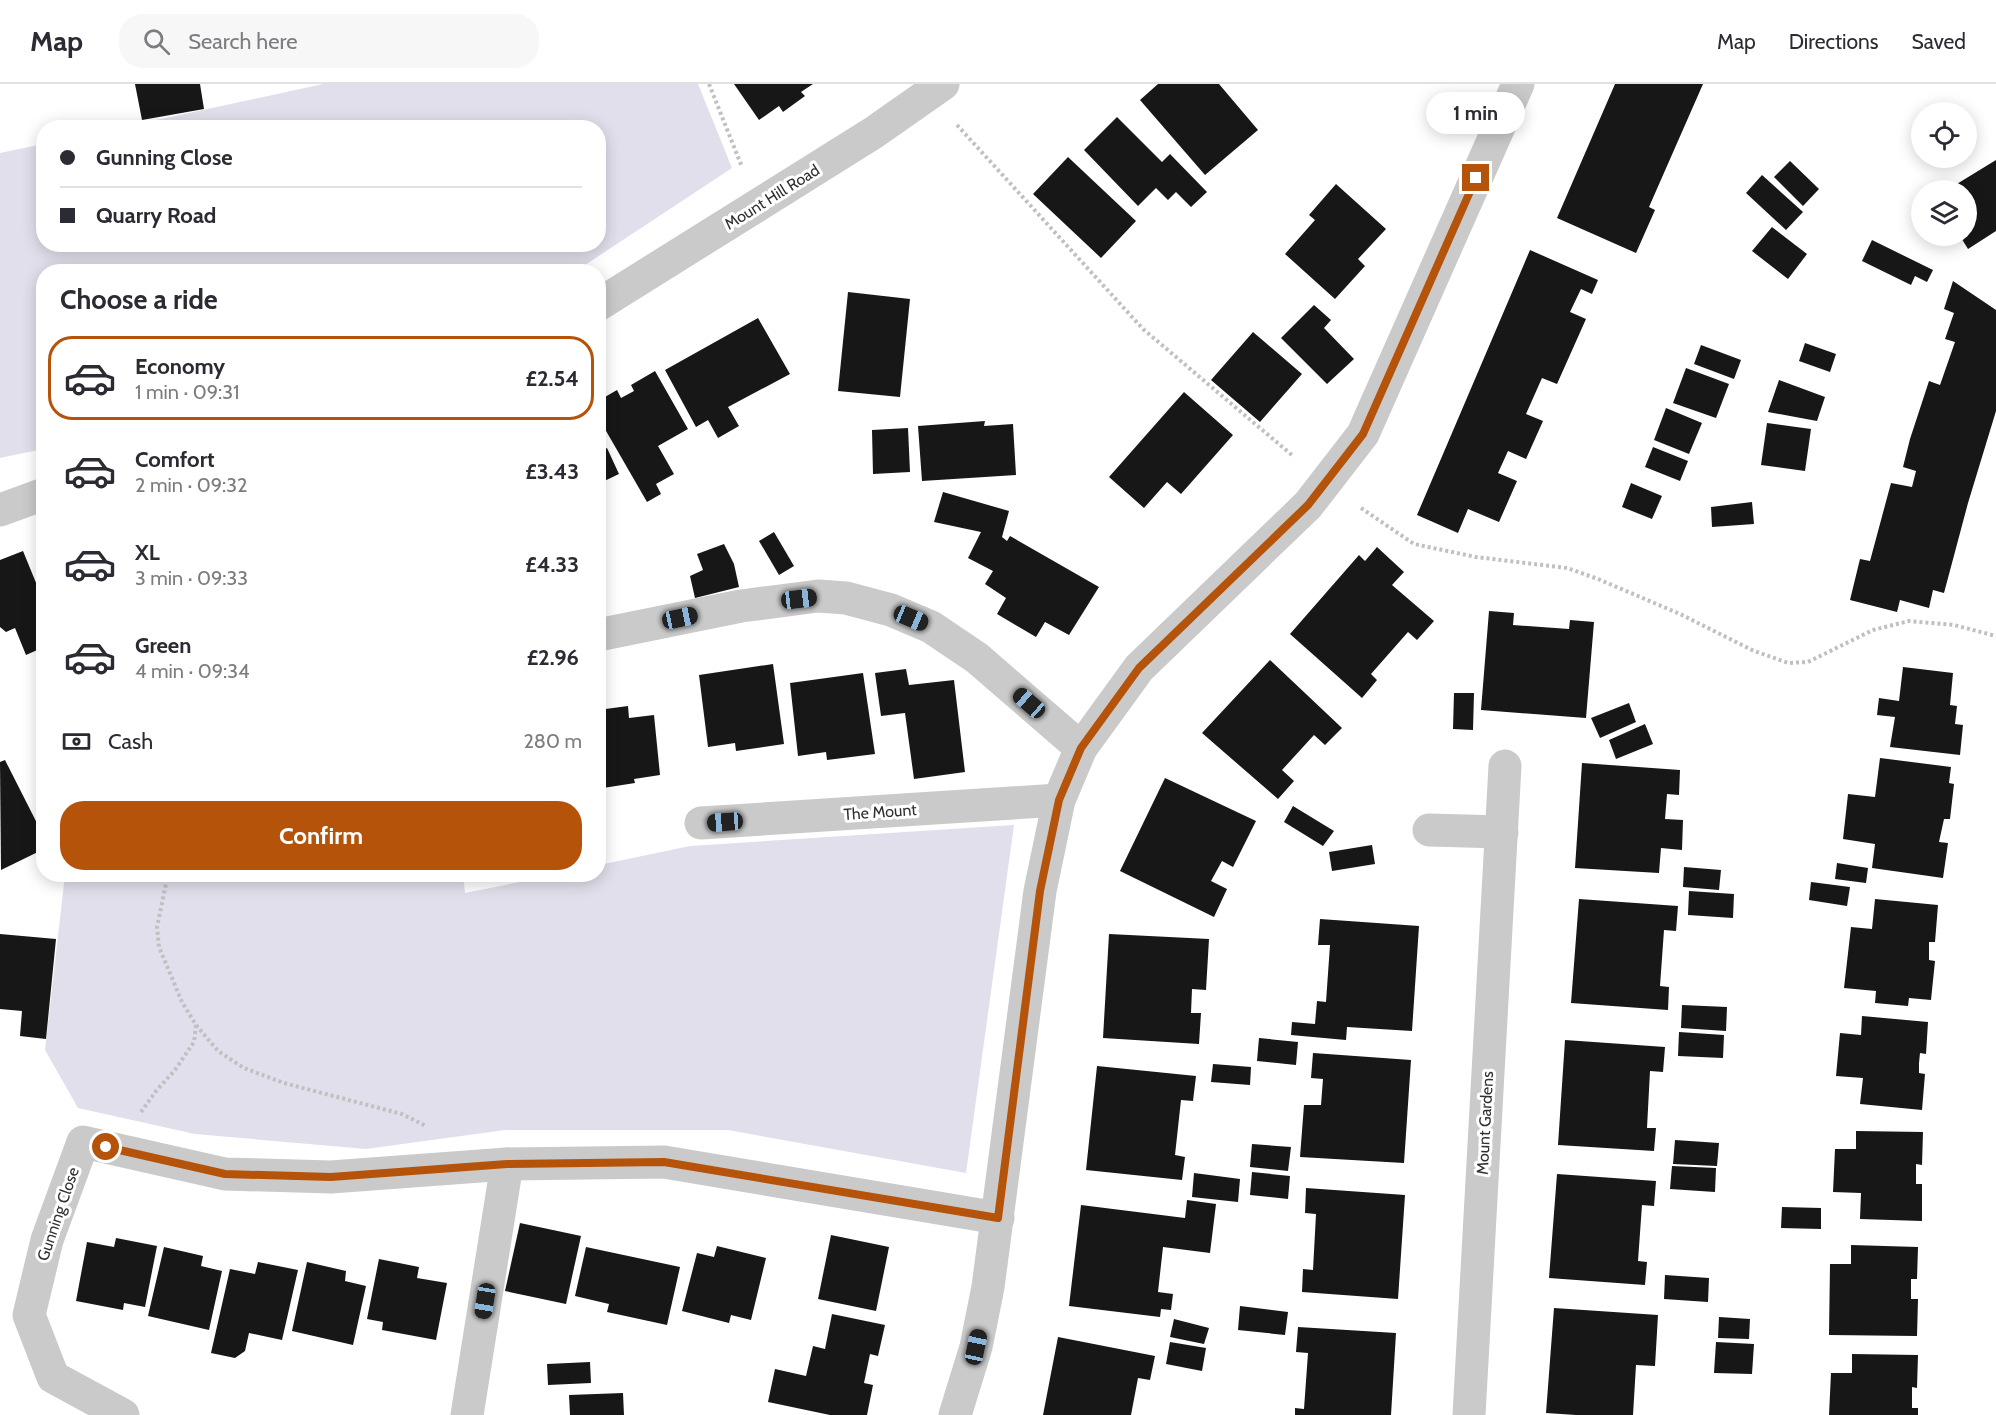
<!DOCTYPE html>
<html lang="en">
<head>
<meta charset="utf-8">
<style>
  body { margin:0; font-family:Cabin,sans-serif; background:#f7f7f7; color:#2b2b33; height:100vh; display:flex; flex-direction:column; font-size:22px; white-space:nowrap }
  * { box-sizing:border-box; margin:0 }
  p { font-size:20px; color:#7c7c81 }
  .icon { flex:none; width:33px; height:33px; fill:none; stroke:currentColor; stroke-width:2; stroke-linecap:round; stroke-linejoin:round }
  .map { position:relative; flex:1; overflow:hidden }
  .details { position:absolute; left:36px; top:180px; width:570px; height:618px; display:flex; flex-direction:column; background:#fff; border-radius:24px; box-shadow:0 3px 15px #0003 }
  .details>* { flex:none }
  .top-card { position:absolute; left:36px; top:36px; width:570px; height:132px; border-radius:24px; box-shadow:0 3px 15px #0003; display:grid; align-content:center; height:132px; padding:0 24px; background:#fff }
  .buttons { position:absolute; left:1911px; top:18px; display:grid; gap:12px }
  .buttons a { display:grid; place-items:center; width:66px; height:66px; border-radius:50%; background:#fff; box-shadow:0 3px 15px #0003; font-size:30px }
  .end { position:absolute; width:27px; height:27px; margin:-14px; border:8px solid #b45309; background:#fff; box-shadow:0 0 0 3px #fff }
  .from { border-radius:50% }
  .bubble { position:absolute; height:42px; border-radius:21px; background:#fff; box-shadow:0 3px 15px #0003; font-size:20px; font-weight:800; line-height:42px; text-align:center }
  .car { position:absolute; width:18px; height:36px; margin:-18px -9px; border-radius:8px; box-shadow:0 0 4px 2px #0007; background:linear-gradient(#222 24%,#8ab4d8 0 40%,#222 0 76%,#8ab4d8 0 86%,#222 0) }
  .top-card b { display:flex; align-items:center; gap:21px; height:57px; font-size:22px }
  .top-card b+b { border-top:2px solid #e1e1e2 }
  .top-card i { width:15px; height:15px; background:#2b2b33 }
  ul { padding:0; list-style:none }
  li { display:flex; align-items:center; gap:18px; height:84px; margin:0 12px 9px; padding:0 12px; border:3px solid transparent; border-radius:24px }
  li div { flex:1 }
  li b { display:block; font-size:22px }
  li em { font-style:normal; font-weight:800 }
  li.selected { border-color:#b45309 }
  li>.icon { width:54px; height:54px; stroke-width:1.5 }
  h2 { padding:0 24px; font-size:27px; line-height:72px }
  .pay { display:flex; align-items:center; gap:15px; height:66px; padding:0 24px; font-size:22px }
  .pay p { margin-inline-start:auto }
  .primary-button { display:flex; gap:12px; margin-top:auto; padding:12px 24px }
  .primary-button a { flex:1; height:69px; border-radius:24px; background:#b45309; color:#fff; font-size:24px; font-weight:800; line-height:69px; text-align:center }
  header { display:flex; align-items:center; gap:36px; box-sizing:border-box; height:84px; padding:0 30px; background:#fff; border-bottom:2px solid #e1e1e2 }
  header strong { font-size:28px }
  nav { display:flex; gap:33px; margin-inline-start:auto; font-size:21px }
  .search { width:420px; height:54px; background:#f7f7f7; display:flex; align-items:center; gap:15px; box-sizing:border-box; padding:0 21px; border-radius:24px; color:#7c7c81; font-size:22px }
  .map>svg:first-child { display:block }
</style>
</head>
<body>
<header>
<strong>Map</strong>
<div class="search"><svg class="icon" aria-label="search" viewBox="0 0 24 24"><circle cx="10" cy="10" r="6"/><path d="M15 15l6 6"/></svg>Search here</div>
<nav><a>Map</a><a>Directions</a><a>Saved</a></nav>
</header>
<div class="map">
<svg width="1996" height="1331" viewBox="0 0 1996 1331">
  <rect width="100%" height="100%" fill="#fff"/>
  <g fill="#e1dfeb">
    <polygon points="323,0 698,0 732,84 576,187 44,188 43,365 0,374 0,69 43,60 44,160 598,160 598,44 124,43"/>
    <polygon points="1014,741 966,1089 728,1046 505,1046 366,1065 195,1050 78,1024 45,966 65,791 463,790 465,809 554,791 598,790 599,781 690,762"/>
  </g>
  <g fill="#171717">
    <polygon points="135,0 200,0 204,25 142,36"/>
    <polygon points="734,0 813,0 801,8 805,12 783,28 779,22 759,36"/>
    <polygon points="1158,0 1219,0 1258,46 1205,91 1140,16"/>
    <polygon points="1615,0 1703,0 1649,123 1655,126 1636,169 1557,134"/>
    <polygon points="1117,33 1162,78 1170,70 1207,108 1191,123 1176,108 1168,116 1156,104 1138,122 1084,66"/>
    <polygon points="1068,73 1136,137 1101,174 1033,110"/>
    <polygon points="1996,76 1996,147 1968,165 1960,152 1966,152 1966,106 1947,106"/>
    <polygon points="1790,77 1819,105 1803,122 1774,93"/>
    <polygon points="1762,91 1803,128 1786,146 1746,109"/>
    <polygon points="1336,100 1386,145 1358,175 1365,182 1335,215 1285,170 1315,136 1309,131"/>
    <polygon points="1772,143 1807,170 1788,195 1752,167"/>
    <polygon points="1872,156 1933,186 1927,198 1915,192 1911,201 1862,177"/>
    <polygon points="1530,166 1598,196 1592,210 1581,205 1570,228 1586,235 1557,300 1542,294 1526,330 1543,337 1526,375 1508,367 1498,389 1517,397 1499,438 1468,425 1458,449 1417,431"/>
    <polygon points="1953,197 1996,226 1996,327 1968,419 1944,509 1933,506 1929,524 1900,516 1897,528 1850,516 1860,475 1870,477 1891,399 1912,403 1916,387 1903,383 1910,355 1929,297 1940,301 1955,258 1945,255 1954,229 1944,225"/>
    <polygon points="848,208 910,215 900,313 838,307"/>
    <polygon points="1314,221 1331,236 1324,244 1354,275 1327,300 1281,254"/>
    <polygon points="758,234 790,290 728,323 739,342 718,354 708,336 696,343 665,286"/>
    <polygon points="1253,248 1302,290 1260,338 1211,296"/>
    <polygon points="1805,259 1836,270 1830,288 1799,277"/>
    <polygon points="1701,261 1741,276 1734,295 1694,280"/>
    <polygon points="1686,284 1729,300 1716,334 1673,319"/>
    <polygon points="655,287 688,345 658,362 674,390 656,400 661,410 647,418 598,333 598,317 617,306 621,314 634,307 631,301"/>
    <polygon points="1779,296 1825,313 1817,337 1768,328"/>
    <polygon points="1184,308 1233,351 1181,410 1167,398 1144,424 1109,393"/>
    <polygon points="1666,324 1702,339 1689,370 1654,356"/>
    <polygon points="985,337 984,342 1013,340 1016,391 922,397 918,342"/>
    <polygon points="1767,339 1811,345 1805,387 1761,381"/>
    <polygon points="908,344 910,388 873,390 872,346"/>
    <polygon points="1653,363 1688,377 1680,397 1645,383"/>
    <polygon points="607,364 619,390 598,400 598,368"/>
    <polygon points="1631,399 1662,412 1652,435 1622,423"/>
    <polygon points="943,408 1009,427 1002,453 1007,457 1010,452 1099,503 1069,551 1045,538 1036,553 997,530 1006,514 985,500 993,487 968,474 981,448 934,438"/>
    <polygon points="1752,418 1754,440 1712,443 1711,423"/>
    <polygon points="774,448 794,482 779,491 759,457"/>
    <polygon points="724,460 734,480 739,503 695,514 690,492 703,486 697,470"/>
    <polygon points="1377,463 1404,488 1392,501 1434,537 1417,556 1408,548 1371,590 1377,596 1362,614 1290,550 1359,471 1365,477"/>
    <polygon points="23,467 41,511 44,511 44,563 26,571 15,544 6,548 0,543 0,476"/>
    <polygon points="1489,527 1514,529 1513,541 1569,545 1570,536 1594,538 1586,634 1481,626"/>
    <polygon points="1270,576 1342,644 1325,661 1314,651 1282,686 1294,697 1278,715 1202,649"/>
    <polygon points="773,580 784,660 736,667 735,659 708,663 699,591"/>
    <polygon points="1903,583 1953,589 1950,621 1957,622 1955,640 1963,641 1960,671 1890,663 1895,633 1877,631 1879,614 1899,617"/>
    <polygon points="906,585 909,601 954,596 965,688 914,695 905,629 881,632 875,589"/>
    <polygon points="863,589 875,670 827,676 826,668 798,672 790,599"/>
    <polygon points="1454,609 1474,609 1473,646 1453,645"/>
    <polygon points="1629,619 1636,638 1600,654 1591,634"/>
    <polygon points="628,622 629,634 654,631 660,691 634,695 635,699 603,704 603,711 598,711 598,626"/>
    <polygon points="1645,640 1653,660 1616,675 1609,656"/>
    <polygon points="1880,674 1951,683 1949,699 1954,700 1950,735 1944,735 1939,758 1948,759 1943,794 1872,784 1875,760 1843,755 1848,710 1875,713"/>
    <polygon points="5,676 44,753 44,765 1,786 0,678"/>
    <polygon points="1582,679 1680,686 1679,711 1667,710 1665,735 1683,736 1682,766 1661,764 1659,789 1575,784"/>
    <polygon points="1165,694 1256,737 1233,783 1222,777 1211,797 1227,805 1214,833 1120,787"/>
    <polygon points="1293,722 1334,747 1323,762 1284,738"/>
    <polygon points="1372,761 1375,780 1332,787 1329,768"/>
    <polygon points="1837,779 1868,784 1866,799 1835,795"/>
    <polygon points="1684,783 1721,786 1719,806 1683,803"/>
    <polygon points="1811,798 1850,803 1847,822 1809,816"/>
    <polygon points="1689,807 1734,810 1733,834 1688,831"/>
    <polygon points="1579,815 1678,822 1676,847 1664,846 1660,902 1669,903 1668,926 1571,919"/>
    <polygon points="1875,815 1938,821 1935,858 1929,858 1929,876 1935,877 1931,916 1909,914 1908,922 1875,919 1876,907 1844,904 1851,843 1872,845"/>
    <polygon points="1320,835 1419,842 1412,947 1347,943 1346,956 1291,951 1292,938 1315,940 1317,917 1326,918 1330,861 1318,861"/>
    <polygon points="0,850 56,855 46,955 20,952 22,927 0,925"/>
    <polygon points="1109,850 1209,855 1206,906 1192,905 1191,929 1201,929 1199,960 1103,954"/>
    <polygon points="1682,921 1727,923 1726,947 1681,944"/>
    <polygon points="1862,932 1928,938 1926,970 1920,969 1919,979 1919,989 1925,990 1922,1026 1860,1020 1863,994 1836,992 1840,949 1861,951"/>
    <polygon points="1679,948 1724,951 1723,974 1678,972"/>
    <polygon points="1259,954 1298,958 1296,981 1257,977"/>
    <polygon points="1565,956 1665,963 1663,988 1650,987 1647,1044 1656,1044 1654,1067 1558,1061"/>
    <polygon points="1313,969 1411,976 1404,1079 1300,1073 1304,1021 1321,1021 1323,995 1311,994"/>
    <polygon points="1213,980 1251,983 1250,1001 1211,998"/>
    <polygon points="1097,982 1196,992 1193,1017 1181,1016 1175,1071 1185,1073 1182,1096 1086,1086"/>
    <polygon points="1856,1047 1923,1048 1922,1081 1916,1080 1916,1100 1922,1100 1922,1137 1860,1135 1861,1109 1833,1108 1835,1065 1856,1065"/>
    <polygon points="1675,1056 1719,1059 1717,1082 1673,1080"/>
    <polygon points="1252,1060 1291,1063 1288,1087 1250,1083"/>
    <polygon points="1672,1082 1716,1084 1715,1108 1670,1105"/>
    <polygon points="1252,1088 1290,1092 1288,1115 1250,1111"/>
    <polygon points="1194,1089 1240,1095 1238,1118 1192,1113"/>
    <polygon points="1557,1090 1656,1097 1654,1122 1642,1121 1638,1177 1647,1178 1645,1201 1549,1194"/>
    <polygon points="1306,1104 1405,1111 1398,1215 1302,1208 1303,1185 1313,1186 1316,1130 1305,1129"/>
    <polygon points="1187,1116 1216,1120 1210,1169 1163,1163 1158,1208 1173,1210 1171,1226 1161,1225 1160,1233 1069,1222 1081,1121 1185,1134"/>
    <polygon points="1782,1123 1821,1124 1821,1145 1781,1144"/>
    <polygon points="520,1139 581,1152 566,1220 505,1207"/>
    <polygon points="831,1151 889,1163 876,1227 818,1215"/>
    <polygon points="116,1154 157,1162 145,1223 124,1219 123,1226 76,1217 87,1158 114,1163"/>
    <polygon points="1851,1161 1918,1163 1917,1195 1911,1195 1911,1215 1918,1215 1917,1252 1829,1251 1830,1180 1851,1180"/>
    <polygon points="717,1162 766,1174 751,1236 731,1231 729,1239 682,1227 697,1169 714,1173"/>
    <polygon points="164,1163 203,1172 201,1182 222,1187 209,1246 148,1232"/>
    <polygon points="586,1163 680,1183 667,1241 607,1228 609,1220 575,1212"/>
    <polygon points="379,1175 419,1183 417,1194 447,1199 436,1256 382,1246 383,1238 367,1235"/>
    <polygon points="258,1178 298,1186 282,1256 249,1249 245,1267 235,1274 211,1269 230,1185 255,1190"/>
    <polygon points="307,1178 346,1187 345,1197 366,1202 353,1261 292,1247"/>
    <polygon points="1665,1191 1709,1194 1708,1218 1664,1215"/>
    <polygon points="1240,1222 1288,1228 1285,1251 1238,1246"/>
    <polygon points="1554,1224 1658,1231 1655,1282 1636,1281 1633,1331 1576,1331 1546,1329"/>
    <polygon points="832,1230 885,1241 878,1272 870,1270 864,1299 873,1301 867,1331 830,1331 768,1318 775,1285 806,1292 813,1262 825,1265"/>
    <polygon points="1719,1233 1750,1235 1749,1255 1718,1254"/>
    <polygon points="1174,1235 1209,1244 1204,1260 1170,1253"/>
    <polygon points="1298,1243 1396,1249 1391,1331 1295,1331 1295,1324 1304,1325 1308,1269 1296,1268"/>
    <polygon points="1058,1253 1155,1272 1150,1296 1138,1294 1131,1331 1043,1331"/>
    <polygon points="1170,1258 1206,1264 1202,1287 1166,1280"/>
    <polygon points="1716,1258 1754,1260 1752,1290 1714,1289"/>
    <polygon points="1852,1270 1918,1271 1917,1304 1912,1303 1912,1324 1918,1324 1918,1331 1829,1331 1831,1289 1852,1289"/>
    <polygon points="590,1278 591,1299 548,1301 547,1280"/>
    <polygon points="623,1309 624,1331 570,1331 569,1311"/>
  </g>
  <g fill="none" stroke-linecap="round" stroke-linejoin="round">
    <g stroke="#c0c0c0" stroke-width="4" stroke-dasharray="3 3" stroke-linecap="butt">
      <polyline points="709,0 742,83"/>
      <polyline points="957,41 1143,245 1293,372"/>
      <polyline points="1361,424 1414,460 1476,473 1567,484 1598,495 1680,530 1754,567 1788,579 1808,578 1873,546 1909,537 1954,541 1996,552"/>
      <polyline points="196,941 218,967 244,984 284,999 402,1030 426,1042"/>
      <polyline points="141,1028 156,1007 175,986 194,958 196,941 182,918 159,863 157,843 168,790"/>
    </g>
    <g stroke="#cacaca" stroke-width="33">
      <polyline points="598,221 873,49 943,0"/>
      <polyline points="0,426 44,410"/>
      <polyline points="598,551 741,522 818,512 846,514 891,526 931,543 977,574 1081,664"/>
      <polyline points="701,739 1059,716"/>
      <polyline points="1429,746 1502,748"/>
      <polyline points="123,1331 53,1293 29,1231 47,1156 83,1058 225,1090 331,1093 507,1080 664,1078 998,1134"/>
      <polyline points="467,1331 507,1080"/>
      <polyline points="955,1331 976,1263 988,1203 1040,807 1059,716 1081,664 1139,584 1308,421 1363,350 1518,0"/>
      <polyline points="1469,1331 1505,682"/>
    </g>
  </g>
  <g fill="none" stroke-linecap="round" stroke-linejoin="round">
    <polyline stroke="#b45309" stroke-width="8" points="106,1063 225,1090 331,1093 507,1080 664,1078 998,1134 1040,807 1059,716 1081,664 1139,584 1308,421 1363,350 1476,94"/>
  </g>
  <g text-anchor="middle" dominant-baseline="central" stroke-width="6" stroke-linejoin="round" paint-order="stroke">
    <g font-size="16" fill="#303030" stroke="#fff">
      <text transform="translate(772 113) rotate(-32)">Mount Hill Road</text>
      <text transform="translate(880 728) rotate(-4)">The Mount</text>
      <text transform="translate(1485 1039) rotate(-87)">Mount Gardens</text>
      <text transform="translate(58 1130) rotate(-71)">Gunning Close</text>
    </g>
  </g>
</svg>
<div class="buttons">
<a><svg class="icon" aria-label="locate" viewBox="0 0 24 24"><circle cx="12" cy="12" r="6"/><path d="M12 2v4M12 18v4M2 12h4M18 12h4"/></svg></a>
<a><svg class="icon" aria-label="layers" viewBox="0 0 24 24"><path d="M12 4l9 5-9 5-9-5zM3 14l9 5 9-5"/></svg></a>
</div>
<i class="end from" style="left:106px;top:1063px"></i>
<i class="end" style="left:1476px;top:94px"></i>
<div class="bubble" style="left:1426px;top:8px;width:99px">1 min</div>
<i class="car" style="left:799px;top:515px;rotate:83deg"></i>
<i class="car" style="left:680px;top:534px;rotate:78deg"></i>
<i class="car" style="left:911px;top:534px;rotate:113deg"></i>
<i class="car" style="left:1029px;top:619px;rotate:311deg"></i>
<i class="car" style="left:725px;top:738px;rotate:266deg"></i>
<i class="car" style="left:485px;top:1217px;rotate:189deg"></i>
<i class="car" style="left:976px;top:1263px;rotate:12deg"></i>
<div class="top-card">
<b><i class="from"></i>Gunning Close</b>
<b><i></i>Quarry Road</b>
</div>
<section class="details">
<h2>Choose a ride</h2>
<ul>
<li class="selected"><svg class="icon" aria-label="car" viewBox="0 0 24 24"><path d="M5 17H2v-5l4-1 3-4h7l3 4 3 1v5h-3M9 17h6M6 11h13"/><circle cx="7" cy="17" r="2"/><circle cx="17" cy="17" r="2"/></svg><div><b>Economy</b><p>1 min · 09:31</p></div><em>£2.54</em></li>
<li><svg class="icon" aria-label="car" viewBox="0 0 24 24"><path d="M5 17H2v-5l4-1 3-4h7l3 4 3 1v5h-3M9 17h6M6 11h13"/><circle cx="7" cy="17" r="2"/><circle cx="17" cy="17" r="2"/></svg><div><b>Comfort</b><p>2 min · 09:32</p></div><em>£3.43</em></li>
<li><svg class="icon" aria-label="car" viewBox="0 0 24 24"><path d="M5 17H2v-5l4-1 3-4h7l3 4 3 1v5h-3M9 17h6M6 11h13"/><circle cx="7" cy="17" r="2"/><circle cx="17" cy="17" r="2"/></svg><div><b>XL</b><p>3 min · 09:33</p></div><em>£4.33</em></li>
<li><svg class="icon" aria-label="car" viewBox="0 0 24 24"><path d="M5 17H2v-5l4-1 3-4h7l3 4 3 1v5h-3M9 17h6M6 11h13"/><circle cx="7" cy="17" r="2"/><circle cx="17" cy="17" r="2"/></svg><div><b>Green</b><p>4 min · 09:34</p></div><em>£2.96</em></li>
</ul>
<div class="pay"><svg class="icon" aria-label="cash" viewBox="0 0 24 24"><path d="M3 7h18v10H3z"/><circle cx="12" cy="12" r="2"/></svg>Cash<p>280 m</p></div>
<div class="primary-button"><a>Confirm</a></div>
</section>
</div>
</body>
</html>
